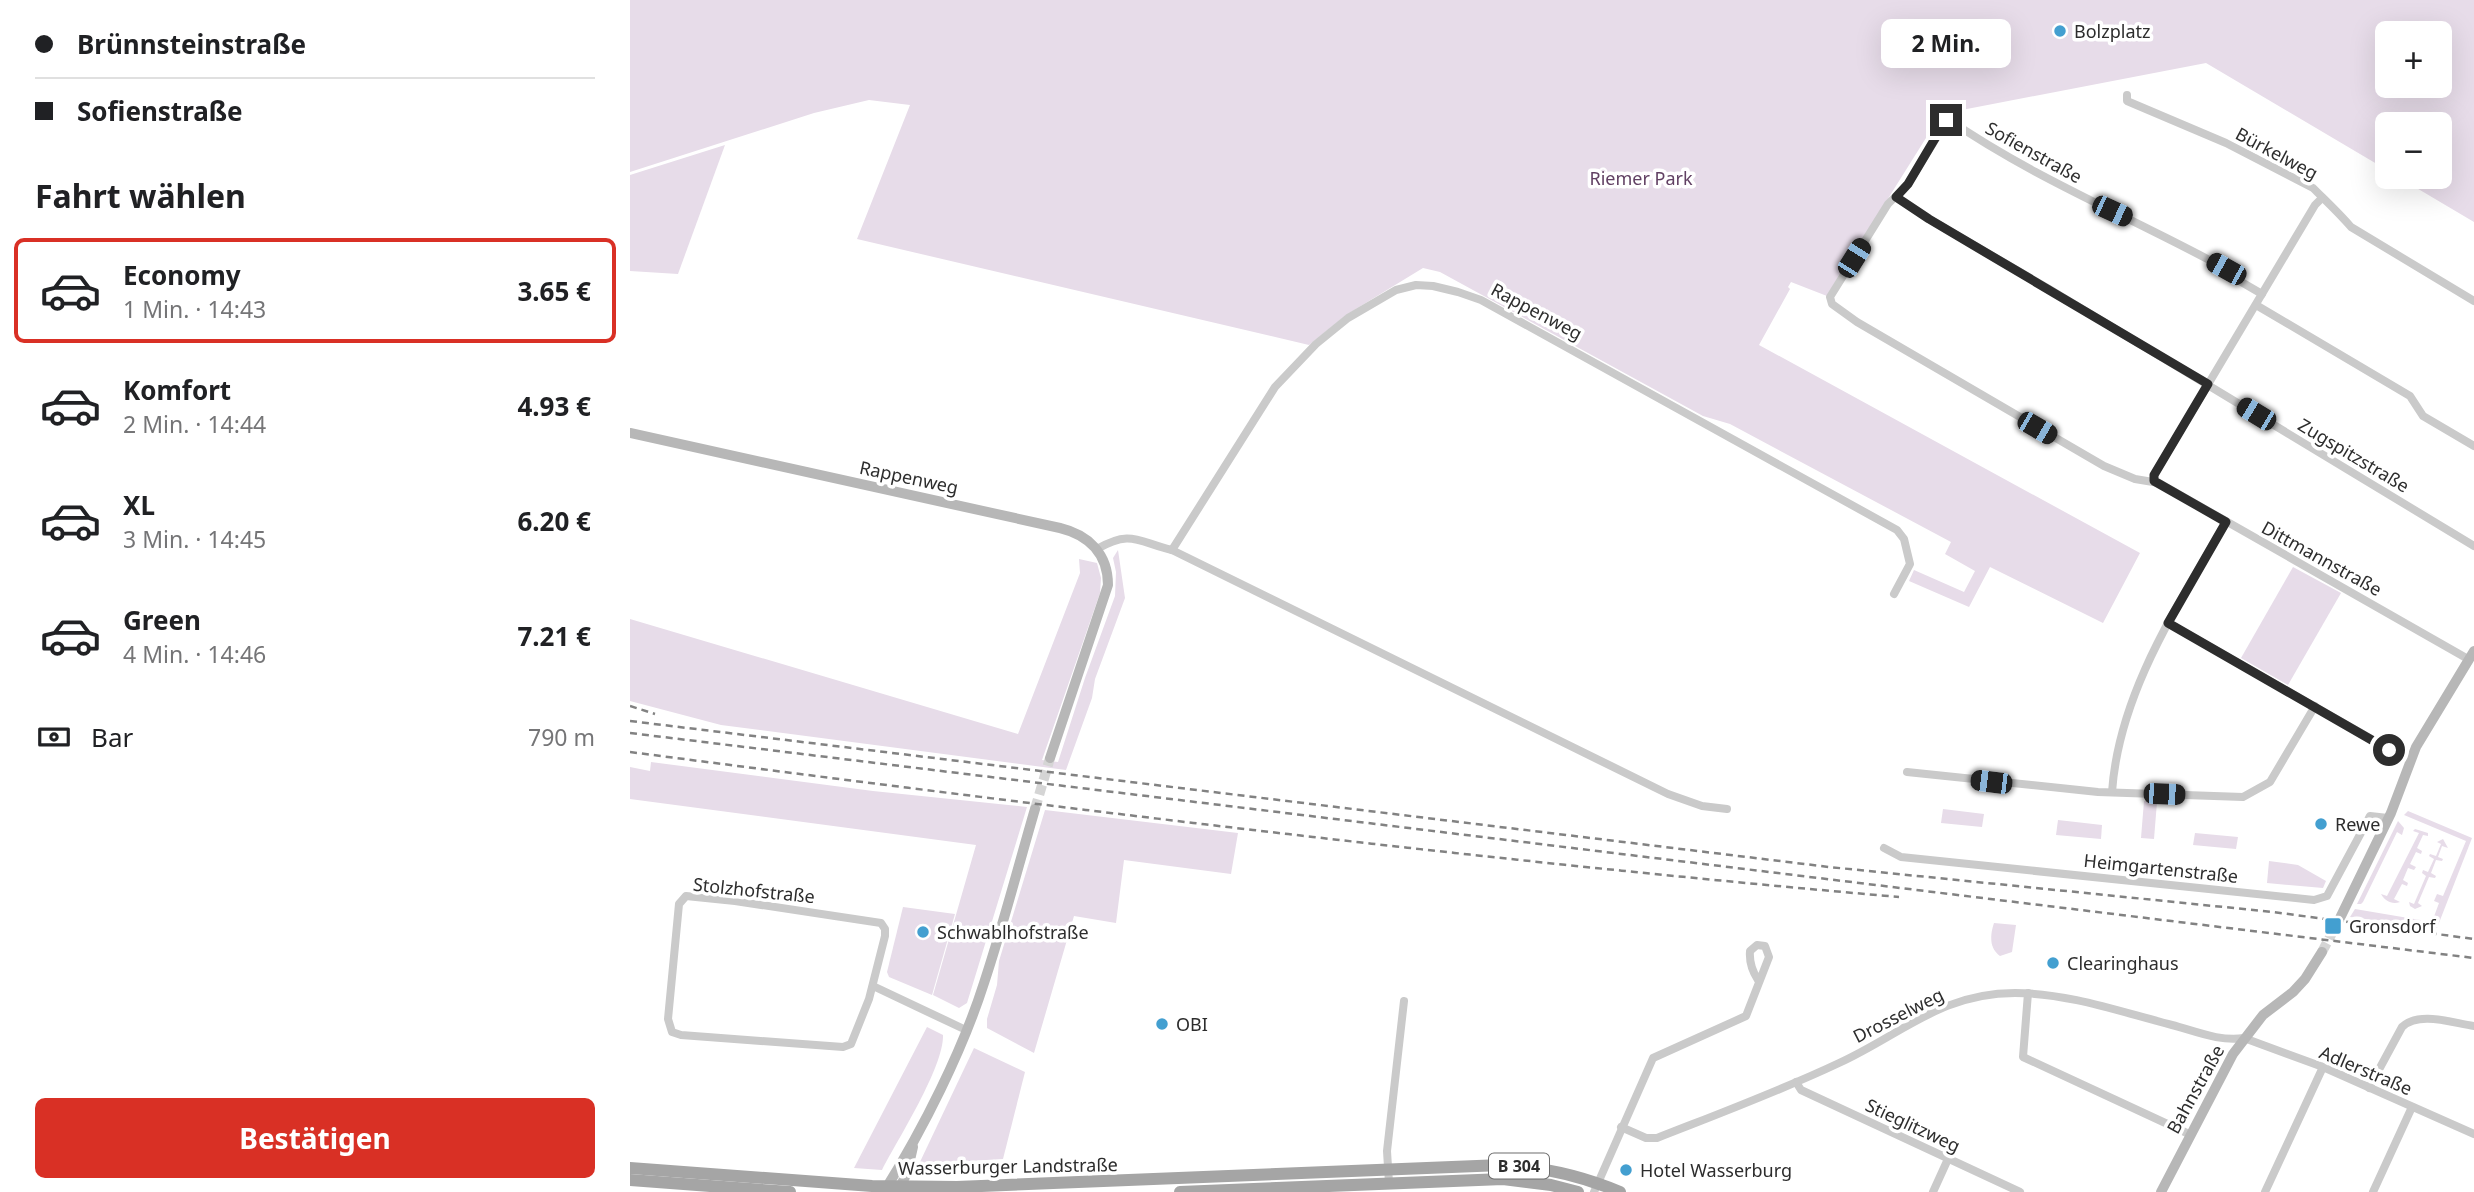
<!DOCTYPE html>
<html lang="de">
<head>
<meta charset="utf-8">
<style>
  body { margin:0; font-family:"Noto Sans",sans-serif; background:#f6f6f6; color:#202124; height:100vh; display:flex; flex-direction:column; font-size:26px; white-space:nowrap }
  * { box-sizing:border-box; margin:0 }
  p { font-size:23px; color:#757577 }
  .icon { flex:none; width:38px; height:38px; fill:none; stroke:currentColor; stroke-width:2; stroke-linecap:round; stroke-linejoin:round }
  .map { position:relative; flex:1; overflow:hidden }
  .details { display:flex; flex-direction:column; background:#fff; width:630px }
  .details>* { flex:none }
  .hud { display:grid; align-content:center; height:154px; padding:0 35px; background:#fff }
  .fabs { position:absolute; left:1745px; top:21px; display:grid; gap:14px }
  .fabs a { display:grid; place-items:center; width:77px; height:77px; border-radius:10px; background:#fff; box-shadow:0 7px 28px #0002; font-size:35px }
  .end { position:absolute; width:32px; height:32px; margin:-16px; border:9px solid #2d2d2d; background:#fff; box-shadow:0 0 0 4px #fff }
  .from { border-radius:50% }
  .bubble { position:absolute; height:49px; border-radius:10px; background:#fff; box-shadow:0 7px 28px #0002; font-size:23px; font-weight:700; line-height:49px; text-align:center }
  .car { position:absolute; width:21px; height:42px; margin:-21px -10px; border-radius:9px; box-shadow:0 0 5px 2px #0007; background:linear-gradient(#222 24%,#8ab4d8 0 40%,#222 0 76%,#8ab4d8 0 86%,#222 0) }
  .hud b { display:flex; align-items:center; gap:24px; height:66px; font-size:26px }
  .hud b+b { border-top:2px solid #e0e0e0 }
  .hud i { width:18px; height:18px; background:#202124 }
  ul { padding:0; list-style:none }
  li { display:flex; align-items:center; gap:21px; height:105px; margin:0 14px 10px; padding:0 21px; border:4px solid transparent; border-radius:10px }
  li div { flex:1 }
  li b { display:block; font-size:26px }
  li em { font-style:normal; font-weight:700 }
  li.on { border-color:#d93025 }
  li>.icon { width:63px; height:63px; stroke-width:1.5 }
  h2 { padding:0 35px; font-size:32px; line-height:84px }
  .pay { display:flex; align-items:center; gap:18px; height:77px; padding:0 35px; font-size:26px }
  .pay p { margin-inline-start:auto }
  .button { display:flex; gap:14px; margin-top:auto; padding:14px 35px }
  .button a { flex:1; height:80px; border-radius:10px; background:#d93025; color:#fff; font-size:28px; font-weight:700; line-height:80px; text-align:center }
  main { display:flex; flex:1; min-height:0 }
  .map>svg:first-child { display:block }
</style>
</head>
<body>
<main>
<section class="details">
<div class="hud">
<b><i class="from"></i>Brünnsteinstraße</b>
<b><i></i>Sofienstraße</b>
</div>
<h2>Fahrt wählen</h2>
<ul>
<li class="on"><svg class="icon" aria-label="car" viewBox="0 0 24 24"><path d="M5 17H2v-5l4-1 3-4h7l3 4 3 1v5h-3M9 17h6M6 11h13"/><circle cx="7" cy="17" r="2"/><circle cx="17" cy="17" r="2"/></svg><div><b>Economy</b><p>1 Min. · 14:43</p></div><em>3.65 €</em></li>
<li><svg class="icon" aria-label="car" viewBox="0 0 24 24"><path d="M5 17H2v-5l4-1 3-4h7l3 4 3 1v5h-3M9 17h6M6 11h13"/><circle cx="7" cy="17" r="2"/><circle cx="17" cy="17" r="2"/></svg><div><b>Komfort</b><p>2 Min. · 14:44</p></div><em>4.93 €</em></li>
<li><svg class="icon" aria-label="car" viewBox="0 0 24 24"><path d="M5 17H2v-5l4-1 3-4h7l3 4 3 1v5h-3M9 17h6M6 11h13"/><circle cx="7" cy="17" r="2"/><circle cx="17" cy="17" r="2"/></svg><div><b>XL</b><p>3 Min. · 14:45</p></div><em>6.20 €</em></li>
<li><svg class="icon" aria-label="car" viewBox="0 0 24 24"><path d="M5 17H2v-5l4-1 3-4h7l3 4 3 1v5h-3M9 17h6M6 11h13"/><circle cx="7" cy="17" r="2"/><circle cx="17" cy="17" r="2"/></svg><div><b>Green</b><p>4 Min. · 14:46</p></div><em>7.21 €</em></li>
</ul>
<div class="pay"><svg class="icon" aria-label="cash" viewBox="0 0 24 24"><path d="M3 7h18v10H3z"/><circle cx="12" cy="12" r="2"/></svg>Bar<p>790 m</p></div>
<div class="button"><a>Bestätigen</a></div>
</section>
<div class="map">
<svg width="1844" height="1192" viewBox="0 0 1844 1192">
  <rect width="100%" height="100%" fill="#fff"/>
  <g fill="#e7dce9" fill-rule="evenodd">
    <path d="M 0,0 L 1844,0 L 1844,222 L 1768,177 L 1810,177 L 1810,124 L 1757,124 L 1757,170 L 1576,63 L 1311,114 L 1197,296 L 1161,282 L 1158,287 L 1160,289 L 1129,345 L 1510,553 L 1473,623 L 1360,567 L 1339,607 L 1279,581 L 1284,570 L 1334,592 L 1345,571 L 1315,554 L 1321,542 L 1100,424 L 1073,416 L 810,272 L 793,268 L 716,315 L 679,345 L 227,239 L 280,105 L 239,100 L 184,113 L 0,172 ZM 1757,33 L 1810,33 L 1810,86 L 1757,86 Z"/>
    <polygon points="95,145 48,274 0,271 0,175"/>
    <polygon points="488,550 495,598 465,679 462,698 436,770 91,725 0,701 0,619 388,734 450,573 449,559 467,563 471,578 470,593 412,760 428,762 455,678 485,596 486,572 483,558"/>
    <polygon points="1663,567 1711,593 1658,685 1611,658"/>
    <polygon points="21,762 243,791 397,807 337,1003 329,1008 303,995 346,845 0,799 0,767 20,771"/>
    <polygon points="1514,801 1527,802 1524,839 1511,838"/>
    <polygon points="1313,809 1354,814 1352,827 1311,823"/>
    <polygon points="415,810 608,833 601,874 494,860 486,923 444,916 404,1053 357,1028 357,1019 367,985 369,961"/>
    <polygon points="1778,811 1842,838 1807,928 1720,917 1725,909 1802,922 1809,903 1804,901 1807,894 1813,896 1836,841 1774,815"/>
    <polygon points="1428,820 1472,825 1471,839 1426,835"/>
    <polygon points="1768,821 1774,828 1772,835 1767,832 1733,902 1731,904 1727,904"/>
    <path d="M 1785,829 L 1798,833 L 1798,836 L 1793,835 L 1787,848 L 1792,851 L 1791,854 L 1786,852 L 1780,864 L 1786,867 L 1784,870 L 1778,868 L 1773,880 L 1778,883 L 1777,886 L 1772,884 L 1764,899 L 1770,902 C 1762,905 1755,901 1751,894 L 1757,896 L 1789,833 L 1783,831 Z"/>
    <polygon points="1565,833 1608,837 1606,849 1563,845"/>
    <polygon points="1813,839 1818,848 1812,846 1808,857 1813,859 1812,861 1806,860 1801,873 1806,876 1805,878 1799,877 1788,903 1792,906 1785,909 1780,906 1779,902 1784,904 1796,876 1792,873 1793,870 1798,872 1804,859 1799,856 1800,854 1806,856 1811,844 1807,842"/>
    <polygon points="1639,861 1668,865 1696,881 1693,888 1637,883"/>
    <polygon points="273,907 325,914 302,995 259,977 257,972"/>
    <path d="M 1364,923 L 1386,925 L 1382,952 L 1370,956 C 1359,948 1360,935 1364,923 Z"/>
    <path d="M 297,1027 L 313,1035 C 314,1067 268,1139 252,1170 L 224,1168 Z"/>
    <polygon points="344,1048 395,1072 373,1159 289,1164"/>
  </g>
  <g fill="none" stroke-linecap="round" stroke-linejoin="round">
    <g stroke="#d5d5d5" stroke-width="10" stroke-dasharray="10 5" stroke-linecap="butt">
      <polyline points="405,809 420,758"/>
      <polyline points="1692,952 1711,916"/>
    </g>
    <g stroke="#cacaca" stroke-width="8">
      <path d="M 1497,95 L 1497,101 L 1596,143 L 1683,188 C 1696,201 1709,213 1721,227 L 1844,301"/>
      <polyline points="1266,197 1299,219 1419,289 1844,546"/>
      <path d="M 1632,294 L 1601,276 L 1596,269 C 1503,218 1405,179 1318,119 L 1278,184 L 1258,204 L 1200,297 L 1202,304 L 1227,322 L 1474,466 L 1505,479 L 1529,483 L 1838,659"/>
      <polyline points="1626,305 1780,396 1793,416 1844,446"/>
      <polyline points="1524,481 1524,475 1685,205 1691,199"/>
      <path d="M 467,549 C 501,529 508,542 542,550 L 1038,794 L 1072,806 L 1097,809"/>
      <polyline points="542,550 645,387 686,344 718,318 766,290 786,285 803,286 828,292 851,300 1267,530 1274,539 1280,564 1264,594"/>
      <polyline points="1538,623 1780,761"/>
      <polyline points="1277,772 1468,792 1613,797 1640,782 1685,706"/>
      <path d="M 1482,792 C 1489,692 1548,606 1596,522"/>
      <polyline points="1254,848 1271,857 1684,900 1697,896 1740,816 1758,818"/>
      <polygon points="56,896 105,901 251,923 255,929 255,936 239,999 221,1044 213,1047 51,1035 42,1032 38,1019 49,904"/>
      <polyline points="243,986 336,1030"/>
      <polyline points="1398,993 1393,1057 1559,1134"/>
      <polyline points="1166,1082 1171,1090 1390,1192"/>
      <path d="M 1739,1088 L 1772,1027 C 1789,1011 1822,1023 1844,1026"/>
      <path d="M 991,1127 L 1016,1138 L 1027,1138 C 1088,1114 1150,1091 1209,1063 C 1272,1034 1311,993 1385,993 C 1438,993 1491,1012 1542,1025 C 1565,1031 1590,1042 1614,1038 L 1693,1067 L 1844,1134"/>
      <polyline points="759,1183 757,1151 774,1001"/>
      <path d="M 964,1192 L 1023,1058 L 1116,1016 L 1139,957 L 1135,946 L 1127,945 L 1120,951 C 1119,963 1122,971 1128,980"/>
      <polyline points="1303,1192 1318,1159"/>
      <polyline points="1635,1192 1693,1067"/>
      <polyline points="1743,1192 1782,1107"/>
    </g>
    <g stroke="#b7b7b7" stroke-width="10">
      <path d="M 0,433 L 430,528 C 459,535 478,554 478,585 L 420,758"/>
      <polyline points="1711,916 1761,813 1786,747 1844,651"/>
      <path d="M 255,1190 C 293,1129 332,1052 354,983 C 373,926 388,867 405,809"/>
      <polyline points="268,1191 277,1173 283,1147"/>
      <polyline points="1531,1192 1603,1054 1633,1015 1663,992 1675,979 1692,952"/>
    </g>
    <g stroke="#a5a5a5" stroke-width="12">
      <path d="M 0,1168 L 242,1186 L 327,1187 L 872,1165 C 913,1167 952,1176 990,1192"/>
      <polyline points="0,1180 160,1192"/>
      <polyline points="550,1192 873,1179 921,1185 948,1192"/>
    </g>
    <g stroke="#828282" stroke-width="2.5" stroke-dasharray="7 5" stroke-linecap="butt">
      <polyline points="0,706 25,714"/>
      <polyline points="0,721 1199,867 1643,912 1844,939"/>
      <polyline points="0,733 1844,958"/>
      <path d="M 0,752 C 422,807 845,860 1269,897"/>
    </g>
  </g>
  <g fill="none" stroke-linecap="round" stroke-linejoin="round">
    <polyline stroke="#2d2d2d" stroke-width="9" points="1316,120 1278,184 1266,197 1299,219 1578,384 1524,475 1524,481 1596,522 1538,623 1759,750"/>
  </g>
  <g fill="#439fd0" stroke="#fff" stroke-width="2.5">
    <circle cx="1430" cy="31" r="7"/>
    <circle cx="1691" cy="824" r="7"/>
    <rect x="1694" y="917" width="18" height="18" rx="3.5"/>
    <circle cx="293" cy="932" r="7"/>
    <circle cx="1423" cy="963" r="7"/>
    <circle cx="532" cy="1024" r="7"/>
    <circle cx="996" cy="1170" r="7"/>
  </g>
  <g text-anchor="middle" dominant-baseline="central" stroke-width="7" stroke-linejoin="round" paint-order="stroke">
    <rect fill="#fff" stroke="#6c6c6c" stroke-width="2" x="859" y="1153.5" width="60" height="25" rx="5"/>
    <g font-size="16" font-weight="bold" fill="#2d2d2d">
      <text x="889" y="1166">B 304</text>
    </g>
    <g font-size="18" fill="#2d2d2d" stroke="#fff" text-anchor="start">
      <text x="1444" y="31">Bolzplatz</text>
      <text x="1705" y="824">Rewe</text>
      <text x="1719" y="926">Gronsdorf</text>
      <text x="307" y="932">Schwablhofstraße</text>
      <text x="1437" y="963">Clearinghaus</text>
      <text x="546" y="1024">OBI</text>
      <text x="1010" y="1170">Hotel Wasserburg</text>
    </g>
    <g font-size="18" fill="#2d2d2d" stroke="#fff">
      <text transform="translate(1404 152) rotate(29)">Sofienstraße</text>
      <text transform="translate(1647 153) rotate(28)">Bürkelweg</text>
      <text transform="translate(907 311) rotate(28)">Rappenweg</text>
      <text transform="translate(1724 455) rotate(31)">Zugspitzstraße</text>
      <text transform="translate(279 477) rotate(12)">Rappenweg</text>
      <text transform="translate(1692 558) rotate(29)">Dittmannstraße</text>
      <text transform="translate(1531 868) rotate(6)">Heimgartenstraße</text>
      <text transform="translate(124 890) rotate(6)">Stolzhofstraße</text>
      <text transform="translate(1268 1015) rotate(-27)">Drosselweg</text>
      <text transform="translate(1736 1070) rotate(23)">Adlerstraße</text>
      <text transform="translate(1565 1089) rotate(-61)">Bahnstraße</text>
      <text transform="translate(1283 1125) rotate(25)">Stieglitzweg</text>
      <text transform="translate(378 1166) rotate(-1)">Wasserburger Landstraße</text>
    </g>
    <g font-size="18" fill="#614063" stroke="#fff">
      <text x="1011" y="178">Riemer Park</text>
    </g>
  </g>
</svg>
<div class="fabs">
<a>+</a>
<a>−</a>
</div>
<i class="end from" style="left:1759px;top:750px"></i>
<i class="end" style="left:1316px;top:120px"></i>
<div class="bubble" style="left:1251px;top:19px;width:130px">2 Min.</div>
<i class="car" style="left:1482px;top:211px;rotate:115deg"></i>
<i class="car" style="left:1224px;top:258px;rotate:32deg"></i>
<i class="car" style="left:1596px;top:269px;rotate:299deg"></i>
<i class="car" style="left:1626px;top:414px;rotate:301deg"></i>
<i class="car" style="left:1407px;top:428px;rotate:120deg"></i>
<i class="car" style="left:1361px;top:782px;rotate:277deg"></i>
<i class="car" style="left:1534px;top:794px;rotate:92deg"></i>
</div>
</main>
</body>
</html>
